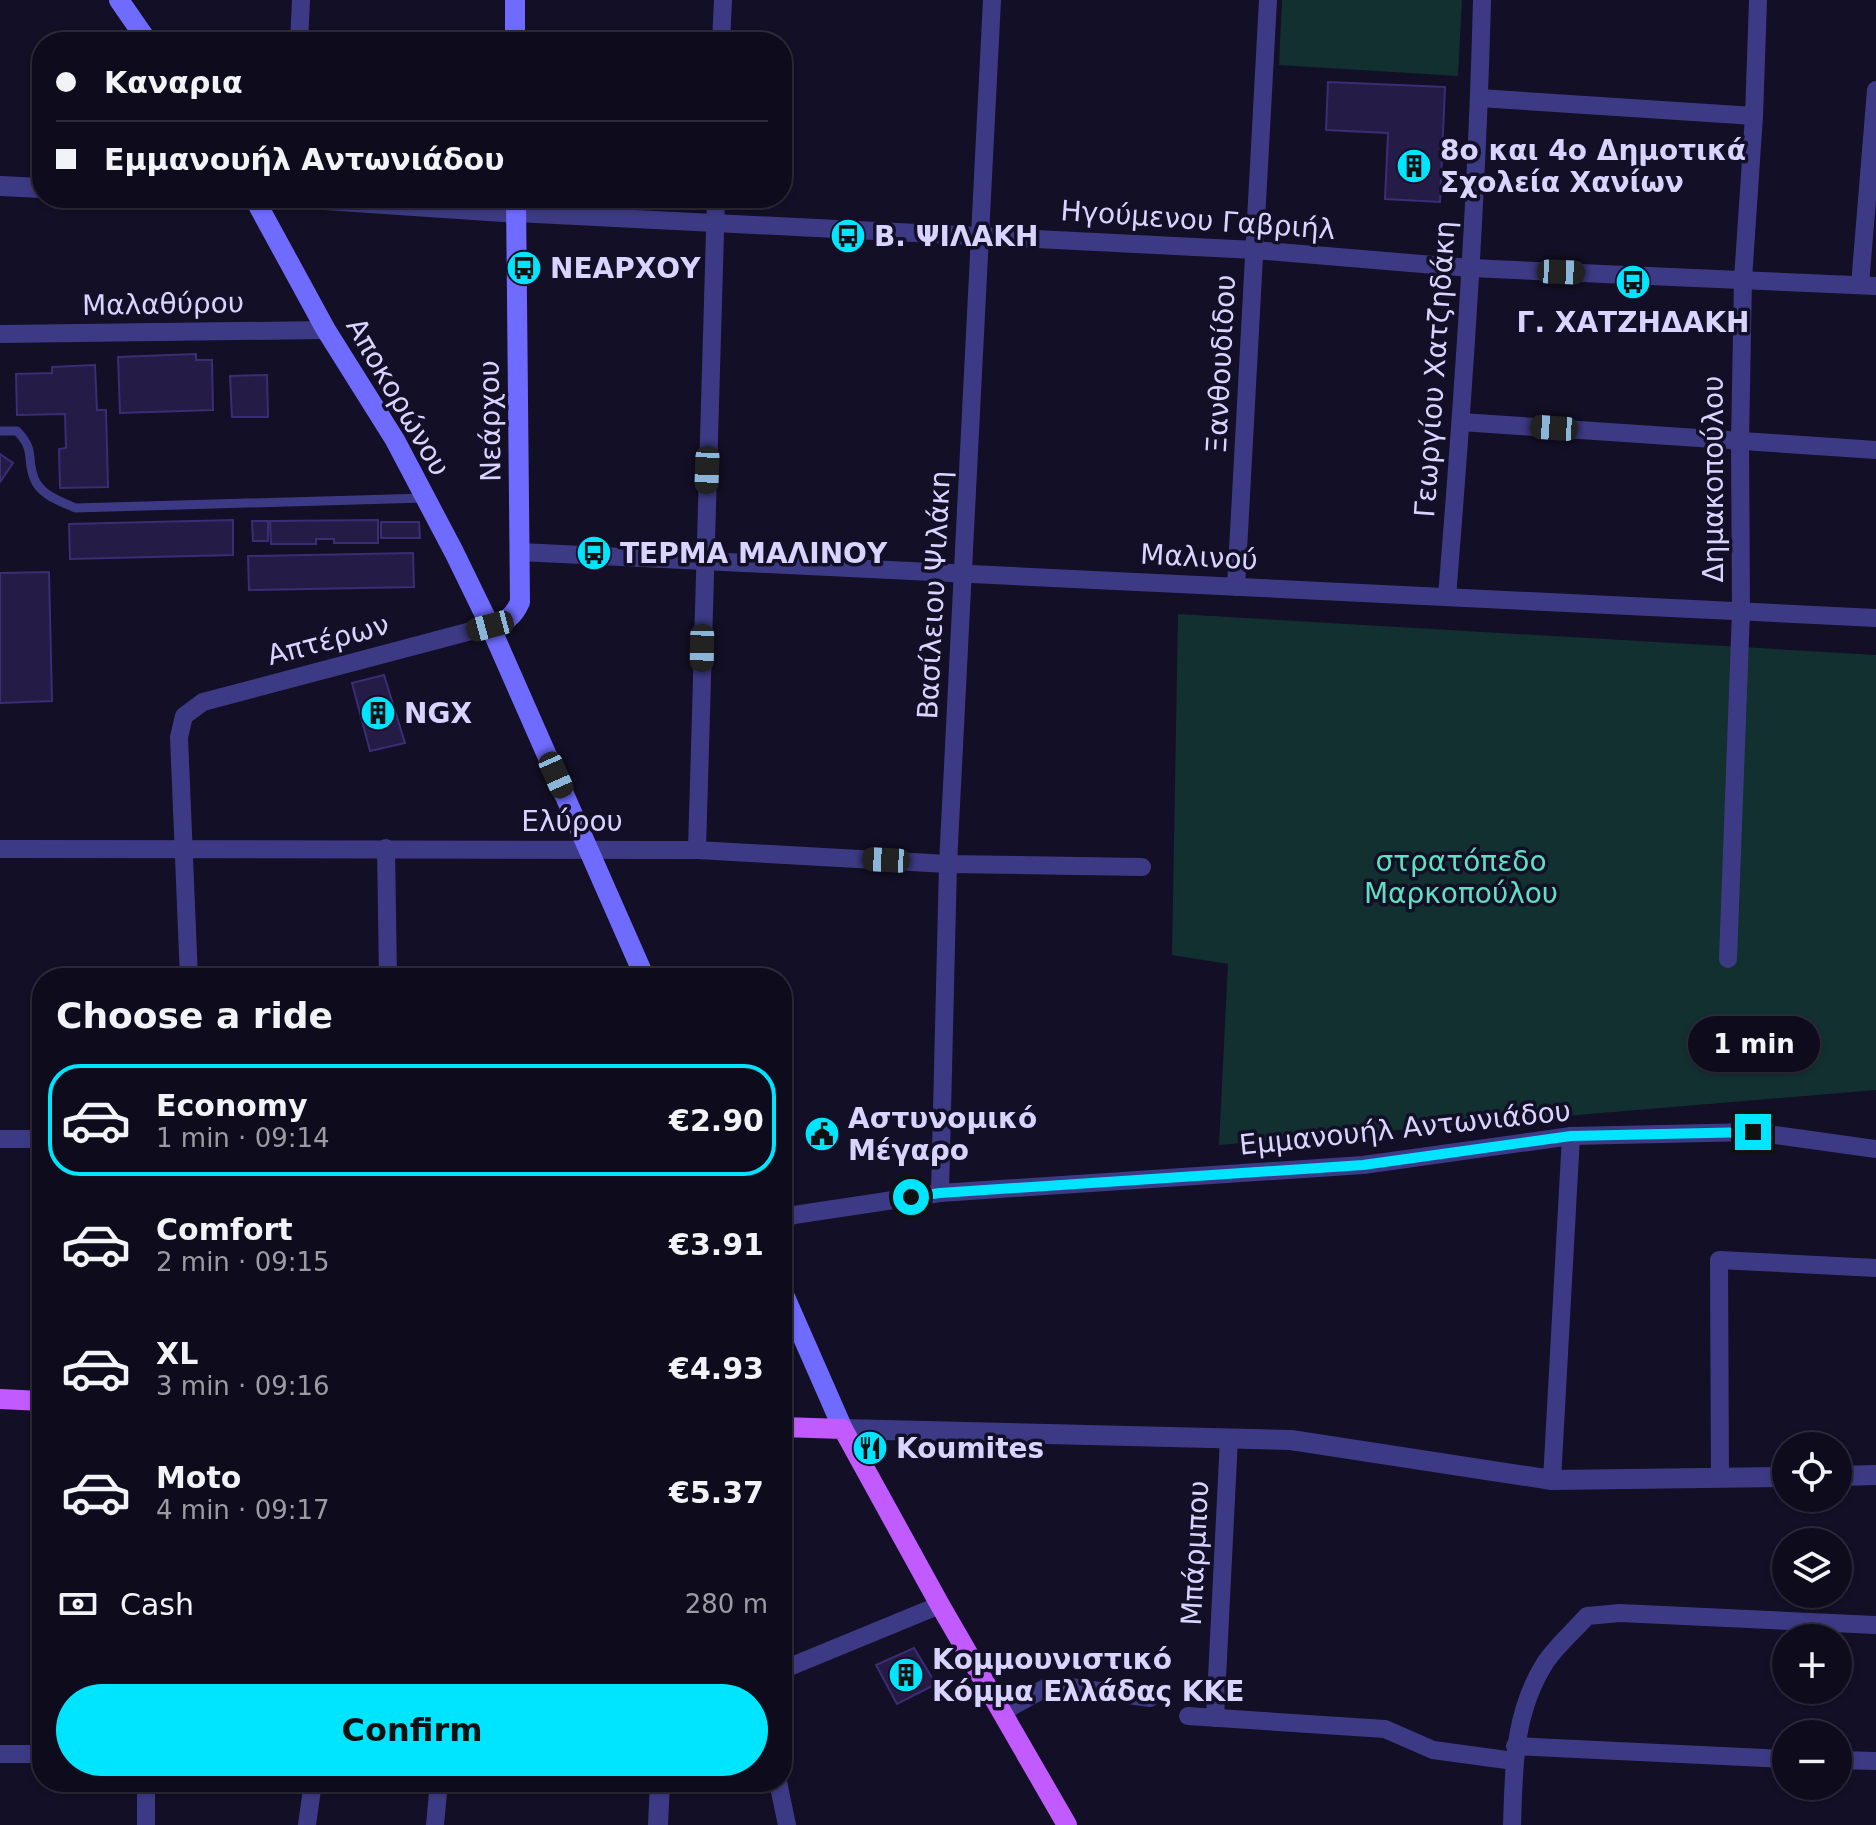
<!DOCTYPE html>
<html lang="en">
<head>
<meta charset="utf-8">
<style>
  body { margin:0; font-family:"DejaVu Sans",sans-serif; background:#1c1929; color:#f1f3f6; height:100vh; display:flex; flex-direction:column; font-size:30px; white-space:nowrap }
  * { box-sizing:border-box; margin:0 }
  p { font-size:26px; color:#9b9ba3 }
  .icon { flex:none; width:44px; height:44px; fill:none; stroke:currentColor; stroke-width:2; stroke-linecap:round; stroke-linejoin:round }
  .map { position:relative; flex:1; overflow:hidden }
  .sheet { position:absolute; left:32px; top:968px; width:760px; height:824px; display:flex; flex-direction:column; background:#0e0b1c; border-radius:32px; box-shadow:0 2px 6px #0004,0 0 0 2px #2e2b3b }
  .sheet>* { flex:none }
  .guide { position:absolute; left:32px; top:32px; width:760px; height:176px; border-radius:32px; box-shadow:0 2px 6px #0004,0 0 0 2px #2e2b3b; display:grid; align-content:center; height:176px; padding:0 24px; background:#0e0b1c }
  .fabs { position:absolute; left:1772px; top:1432px; display:grid; gap:16px }
  .fabs a { display:grid; place-items:center; width:80px; height:80px; border-radius:50%; background:#0e0b1c; box-shadow:0 2px 6px #0004,0 0 0 2px #2e2b3b; font-size:40px }
  .end { position:absolute; width:36px; height:36px; margin:-18px; border:10px solid #00e5ff; background:#111; box-shadow:0 0 0 4px #111 }
  .from { border-radius:50% }
  .bubble { position:absolute; height:56px; border-radius:28px; background:#0e0b1c; box-shadow:0 2px 6px #0004,0 0 0 2px #2e2b3b; font-size:26px; font-weight:700; line-height:56px; text-align:center }
  .car { position:absolute; width:24px; height:48px; margin:-24px -12px; border-radius:10px; box-shadow:0 0 6px 2px #0007; background:linear-gradient(#222 24%,#8ab4d8 0 40%,#222 0 76%,#8ab4d8 0 86%,#222 0) }
  .guide b { display:flex; align-items:center; gap:28px; height:76px; font-size:30px }
  .guide b+b { border-top:2px solid #2e2b3b }
  .guide i { width:20px; height:20px; background:#f1f3f6 }
  ul { padding:0; list-style:none }
  li { display:flex; align-items:center; gap:24px; height:112px; margin:0 16px 12px; padding:0 8px; border:4px solid transparent; border-radius:32px }
  li div { flex:1 }
  li b { display:block; font-size:30px }
  li em { font-style:normal; font-weight:700 }
  li.selected { border-color:#00e5ff }
  li>.icon { width:72px; height:72px; stroke-width:1.5 }
  h2 { padding:0 24px; font-size:36px; line-height:96px }
  .pay { display:flex; align-items:center; gap:20px; height:88px; padding:0 24px; font-size:30px }
  .pay p { margin-inline-start:auto }
  .cta { display:flex; gap:16px; margin-top:auto; padding:16px 24px }
  .cta a { flex:1; height:92px; border-radius:48px; background:#00e5ff; color:#111; font-size:32px; font-weight:700; line-height:92px; text-align:center }
  .map>svg:first-child { display:block }
</style>
</head>
<body>
<div class="map">
<svg width="1876" height="1825" viewBox="0 0 1876 1825">
  <rect width="100%" height="100%" fill="#130f26"/>
  <g fill="#12302f">
    <polygon points="1282,0 1462,0 1458,76 1279,65"/>
    <polygon points="1178,614 1876,655 1876,1090 1219,1145 1228,964 1172,955"/>
  </g>
  <g fill="#241b47" stroke="#3b2d73" stroke-width="2">
    <polygon points="1328,82 1445,87 1440,202 1385,199 1388,133 1326,130"/>
    <polygon points="196,354 196,360 212,360 213,410 120,413 118,357"/>
    <polygon points="95,365 97,410 106,410 108,487 60,488 59,449 66,448 65,414 17,415 16,374 52,373 52,367"/>
    <polygon points="267,375 268,417 232,417 230,376"/>
    <polygon points="0,454 13,463 0,482"/>
    <polygon points="233,520 233,555 70,559 69,524"/>
    <polygon points="378,520 378,543 334,543 334,539 316,539 316,544 271,544 270,521"/>
    <polygon points="252,521 268,521 268,541 253,541"/>
    <polygon points="381,522 419,522 420,538 381,538"/>
    <polygon points="413,553 414,587 249,590 248,556"/>
    <polygon points="49,572 52,701 0,703 0,573"/>
    <polygon points="384,675 405,743 370,751 352,683"/>
    <polygon points="914,1648 936,1684 897,1704 876,1665"/>
  </g>
  <g fill="none" stroke-linecap="round" stroke-linejoin="round">
    <path stroke="#3d3a85" stroke-width="9" d="M 0,431 L 17,431 C 36,451 26,457 34,478 C 40,495 60,501 75,508 L 425,498"/>
    <g stroke="#3d3a85" stroke-width="18">
      <polyline points="299,42 301,0"/>
      <polyline points="721,42 723,0"/>
      <polyline points="1479,98 1754,116"/>
      <polyline points="516,213 1255,250 1470,268 1876,286"/>
      <polyline points="1860,285 1876,90"/>
      <polyline points="0,334 326,330"/>
      <polyline points="1461,422 1876,450"/>
      <polyline points="520,552 1876,618"/>
      <polyline points="1236,587 1268,0"/>
      <path d="M 1447,597 C 1463,398 1477,199 1482,0"/>
      <polyline points="386,848 388,978"/>
      <polyline points="0,849 697,850 948,864 1142,867"/>
      <polyline points="697,850 716,198"/>
      <polyline points="1728,959 1741,611 1740,441 1743,279 1754,116 1758,0"/>
      <polyline points="189,978 179,737 184,716 203,702 490,626"/>
      <polyline points="0,1139 42,1139"/>
      <polyline points="940,1193 948,864 992,0"/>
      <polyline points="782,1220 794,1215 940,1193 1363,1165 1571,1136 1753,1132 1876,1149"/>
      <polyline points="1720,1478 1719,1260 1876,1268"/>
      <polyline points="1552,1480 1571,1136"/>
      <polyline points="782,1670 940,1605"/>
      <polyline points="1002,1712 1049,1686 1064,1686 1150,1698"/>
      <polyline points="1188,1716 1385,1729 1433,1750 1514,1761"/>
      <polyline points="1215,1718 1229,1438"/>
      <polyline points="1515,1746 1786,1759"/>
      <polyline points="0,1754 42,1754"/>
      <polyline points="1838,1760 1876,1761"/>
      <polyline points="146,1782 146,1825"/>
      <polyline points="778,1782 787,1825"/>
      <polyline points="307,1825 313,1782"/>
      <polyline points="435,1825 439,1782"/>
      <path d="M 1512,1825 C 1514,1767 1513,1714 1545,1663 C 1556,1646 1574,1631 1587,1616 L 1620,1613 L 1876,1625"/>
    </g>
    <g stroke="#3d3a85" stroke-width="20">
      <polyline points="0,186 42,188"/>
      <polyline points="295,198 516,213"/>
      <polyline points="843,1429 1291,1440 1552,1480 1786,1477"/>
      <polyline points="1838,1476 1876,1475"/>
      <polyline points="658,1825 660,1782"/>
    </g>
    <g stroke="#6f6bff" stroke-width="20">
      <polyline points="119,0 148,42"/>
      <polyline points="515,0 515,42"/>
      <polyline points="254,198 326,330 395,440 454,552 490,626 645,978"/>
      <path d="M 490,626 C 506,621 513,618 520,602 L 516,198"/>
      <polyline points="782,1290 843,1429"/>
    </g>
    <g stroke="#c25bff" stroke-width="20">
      <polyline points="0,1399 42,1401"/>
      <polyline points="782,1427 843,1429 940,1605 1067,1825"/>
    </g>
  </g>
  <g fill="none" stroke-linecap="round" stroke-linejoin="round">
    <polyline stroke="#00e5ff" stroke-width="10" points="911,1197 940,1193 1363,1165 1571,1136 1753,1132"/>
  </g>
  <defs>
    <symbol id="building-disc" viewBox="-11 -11 22 22"><circle r="9.5" fill="#00e5ff" stroke="#130f26"/><path d="M-4-6H4V6H1V3H-1V6H-4ZM-2.5-4.3h1.7v1.8h-1.7ZM.8-4.3h1.7v1.8H.8ZM-2.5-1h1.7V.8h-1.7ZM.8-1h1.7V.8H.8Z" fill="#111"/></symbol>
    <symbol id="bus-disc" viewBox="-11 -11 22 22"><circle r="9.5" fill="#00e5ff" stroke="#130f26"/><path d="M-5-6H5V4H4V6H2V4H-2V6H-4V4H-5ZM-3.5-4V0h7V-4ZM-3.5 1.2v1.5H-2V1.2ZM2 1.2v1.5H3.5V1.2Z" fill="#111"/></symbol>
    <symbol id="civic-disc" viewBox="-11 -11 22 22"><circle r="9.5" fill="#00e5ff" stroke="#130f26"/><path d="M-.6-6.5H3V-4.5H.6V-3L4-1V1h2V6H-6V1h2V-1L-.6-3ZM-1.2 2.5V6h2.4V2.5Z" fill="#111"/></symbol>
    <symbol id="restaurant-disc" viewBox="-11 -11 22 22"><circle r="9.5" fill="#00e5ff" stroke="#130f26"/><path d="M-5-6h1v4h1v-4h1v4h1v-4h1v5L-1.5 .5V6h-2V.5L-5-1ZM5-6V6H3V1.5H1.5Q1.5-4 5-6Z" fill="#111"/></symbol>
  </defs>
  <g fill-rule="evenodd">
    <use href="#building-disc" x="1394" y="146" width="40" height="40"/>
    <use href="#bus-disc" x="828" y="216" width="40" height="40"/>
    <use href="#bus-disc" x="504" y="248" width="40" height="40"/>
    <use href="#bus-disc" x="1613" y="262" width="40" height="40"/>
    <use href="#bus-disc" x="574" y="533" width="40" height="40"/>
    <use href="#building-disc" x="358" y="693" width="40" height="40"/>
    <use href="#civic-disc" x="802" y="1114" width="40" height="40"/>
    <use href="#restaurant-disc" x="850" y="1428" width="40" height="40"/>
    <use href="#building-disc" x="886" y="1655" width="40" height="40"/>
  </g>
  <g text-anchor="middle" dominant-baseline="central" stroke-width="7" stroke-linejoin="round" paint-order="stroke">
    <g font-size="28" font-weight="bold" fill="#d9d4ff" stroke="#130f26" text-anchor="start">
      <text x="1440" y="150">8ο και 4ο Δημοτικά<tspan x="1440" dy="32">Σχολεία Χανίων</tspan></text>
      <text x="874" y="236">Β. ΨΙΛΑΚΗ</text>
      <text x="550" y="268">ΝΕΑΡΧΟΥ</text>
      <text x="1633" y="322" text-anchor="middle">Γ. ΧΑΤΖΗΔΑΚΗ</text>
      <text x="620" y="553">ΤΕΡΜΑ ΜΑΛΙΝΟΥ</text>
      <text x="404" y="713">NGX</text>
      <text x="848" y="1118">Αστυνομικό<tspan x="848" dy="32">Μέγαρο</tspan></text>
      <text x="896" y="1448">Koumites</text>
      <text x="932" y="1659">Κομμουνιστικό<tspan x="932" dy="32">Κόμμα Ελλάδας ΚΚΕ</tspan></text>
    </g>
    <g font-size="28" fill="#d9d4ff" stroke="#130f26">
      <text transform="translate(1198 220) rotate(4)">Ηγούμενου Γαβριήλ</text>
      <text transform="translate(163 304) rotate(-1)">Μαλαθύρου</text>
      <text transform="translate(1221 364) rotate(-87)">Ξανθουδίδου</text>
      <text transform="translate(1435 369) rotate(-86)">Γεωργίου Χατζηδάκη</text>
      <text transform="translate(398 397) rotate(60)">Αποκορώνου</text>
      <text transform="translate(490 421) rotate(-91)">Νεάρχου</text>
      <text transform="translate(1713 479) rotate(-90)">Δημακοπούλου</text>
      <text transform="translate(1199 557) rotate(3)">Μαλινού</text>
      <text transform="translate(934 595) rotate(-87)">Βασίλειου Ψιλάκη</text>
      <text transform="translate(328 640) rotate(-15)">Απτέρων</text>
      <text x="572" y="821">Ελύρου</text>
      <text transform="translate(1405 1128) rotate(-6)">Εμμανουήλ Αντωνιάδου</text>
      <text transform="translate(1195 1553) rotate(-87)">Μπάρμπου</text>
    </g>
    <g font-size="28" fill="#5fe0c0" stroke="#130f26">
      <text x="1461" y="861">στρατόπεδο<tspan x="1461" dy="32">Μαρκοπούλου</tspan></text>
    </g>
  </g>
</svg>
<div class="fabs">
<a><svg class="icon" aria-label="locate" viewBox="0 0 24 24"><circle cx="12" cy="12" r="6"/><path d="M12 2v4M12 18v4M2 12h4M18 12h4"/></svg></a>
<a><svg class="icon" aria-label="layers" viewBox="0 0 24 24"><path d="M12 4l9 5-9 5-9-5zM3 14l9 5 9-5"/></svg></a>
<a>+</a>
<a>−</a>
</div>
<i class="end from" style="left:911px;top:1197px"></i>
<i class="end" style="left:1753px;top:1132px"></i>
<div class="bubble" style="left:1688px;top:1016px;width:132px">1 min</div>
<i class="car" style="left:1561px;top:272px;rotate:92deg"></i>
<i class="car" style="left:1554px;top:428px;rotate:274deg"></i>
<i class="car" style="left:707px;top:470px;rotate:182deg"></i>
<i class="car" style="left:490px;top:626px;rotate:255deg"></i>
<i class="car" style="left:702px;top:648px;rotate:181deg"></i>
<i class="car" style="left:556px;top:775px;rotate:156deg"></i>
<i class="car" style="left:886px;top:860px;rotate:273deg"></i>
<div class="guide">
<b><i class="from"></i>Καναρια</b>
<b><i></i>Εμμανουήλ Αντωνιάδου</b>
</div>
<section class="sheet">
<h2>Choose a ride</h2>
<ul>
<li class="selected"><svg class="icon" aria-label="car" viewBox="0 0 24 24"><path d="M5 17H2v-5l4-1 3-4h7l3 4 3 1v5h-3M9 17h6M6 11h13"/><circle cx="7" cy="17" r="2"/><circle cx="17" cy="17" r="2"/></svg><div><b>Economy</b><p>1 min · 09:14</p></div><em>€2.90</em></li>
<li><svg class="icon" aria-label="car" viewBox="0 0 24 24"><path d="M5 17H2v-5l4-1 3-4h7l3 4 3 1v5h-3M9 17h6M6 11h13"/><circle cx="7" cy="17" r="2"/><circle cx="17" cy="17" r="2"/></svg><div><b>Comfort</b><p>2 min · 09:15</p></div><em>€3.91</em></li>
<li><svg class="icon" aria-label="car" viewBox="0 0 24 24"><path d="M5 17H2v-5l4-1 3-4h7l3 4 3 1v5h-3M9 17h6M6 11h13"/><circle cx="7" cy="17" r="2"/><circle cx="17" cy="17" r="2"/></svg><div><b>XL</b><p>3 min · 09:16</p></div><em>€4.93</em></li>
<li><svg class="icon" aria-label="car" viewBox="0 0 24 24"><path d="M5 17H2v-5l4-1 3-4h7l3 4 3 1v5h-3M9 17h6M6 11h13"/><circle cx="7" cy="17" r="2"/><circle cx="17" cy="17" r="2"/></svg><div><b>Moto</b><p>4 min · 09:17</p></div><em>€5.37</em></li>
</ul>
<div class="pay"><svg class="icon" aria-label="cash" viewBox="0 0 24 24"><path d="M3 7h18v10H3z"/><circle cx="12" cy="12" r="2"/></svg>Cash<p>280 m</p></div>
<div class="cta"><a>Confirm</a></div>
</section>
</div>
</body>
</html>
